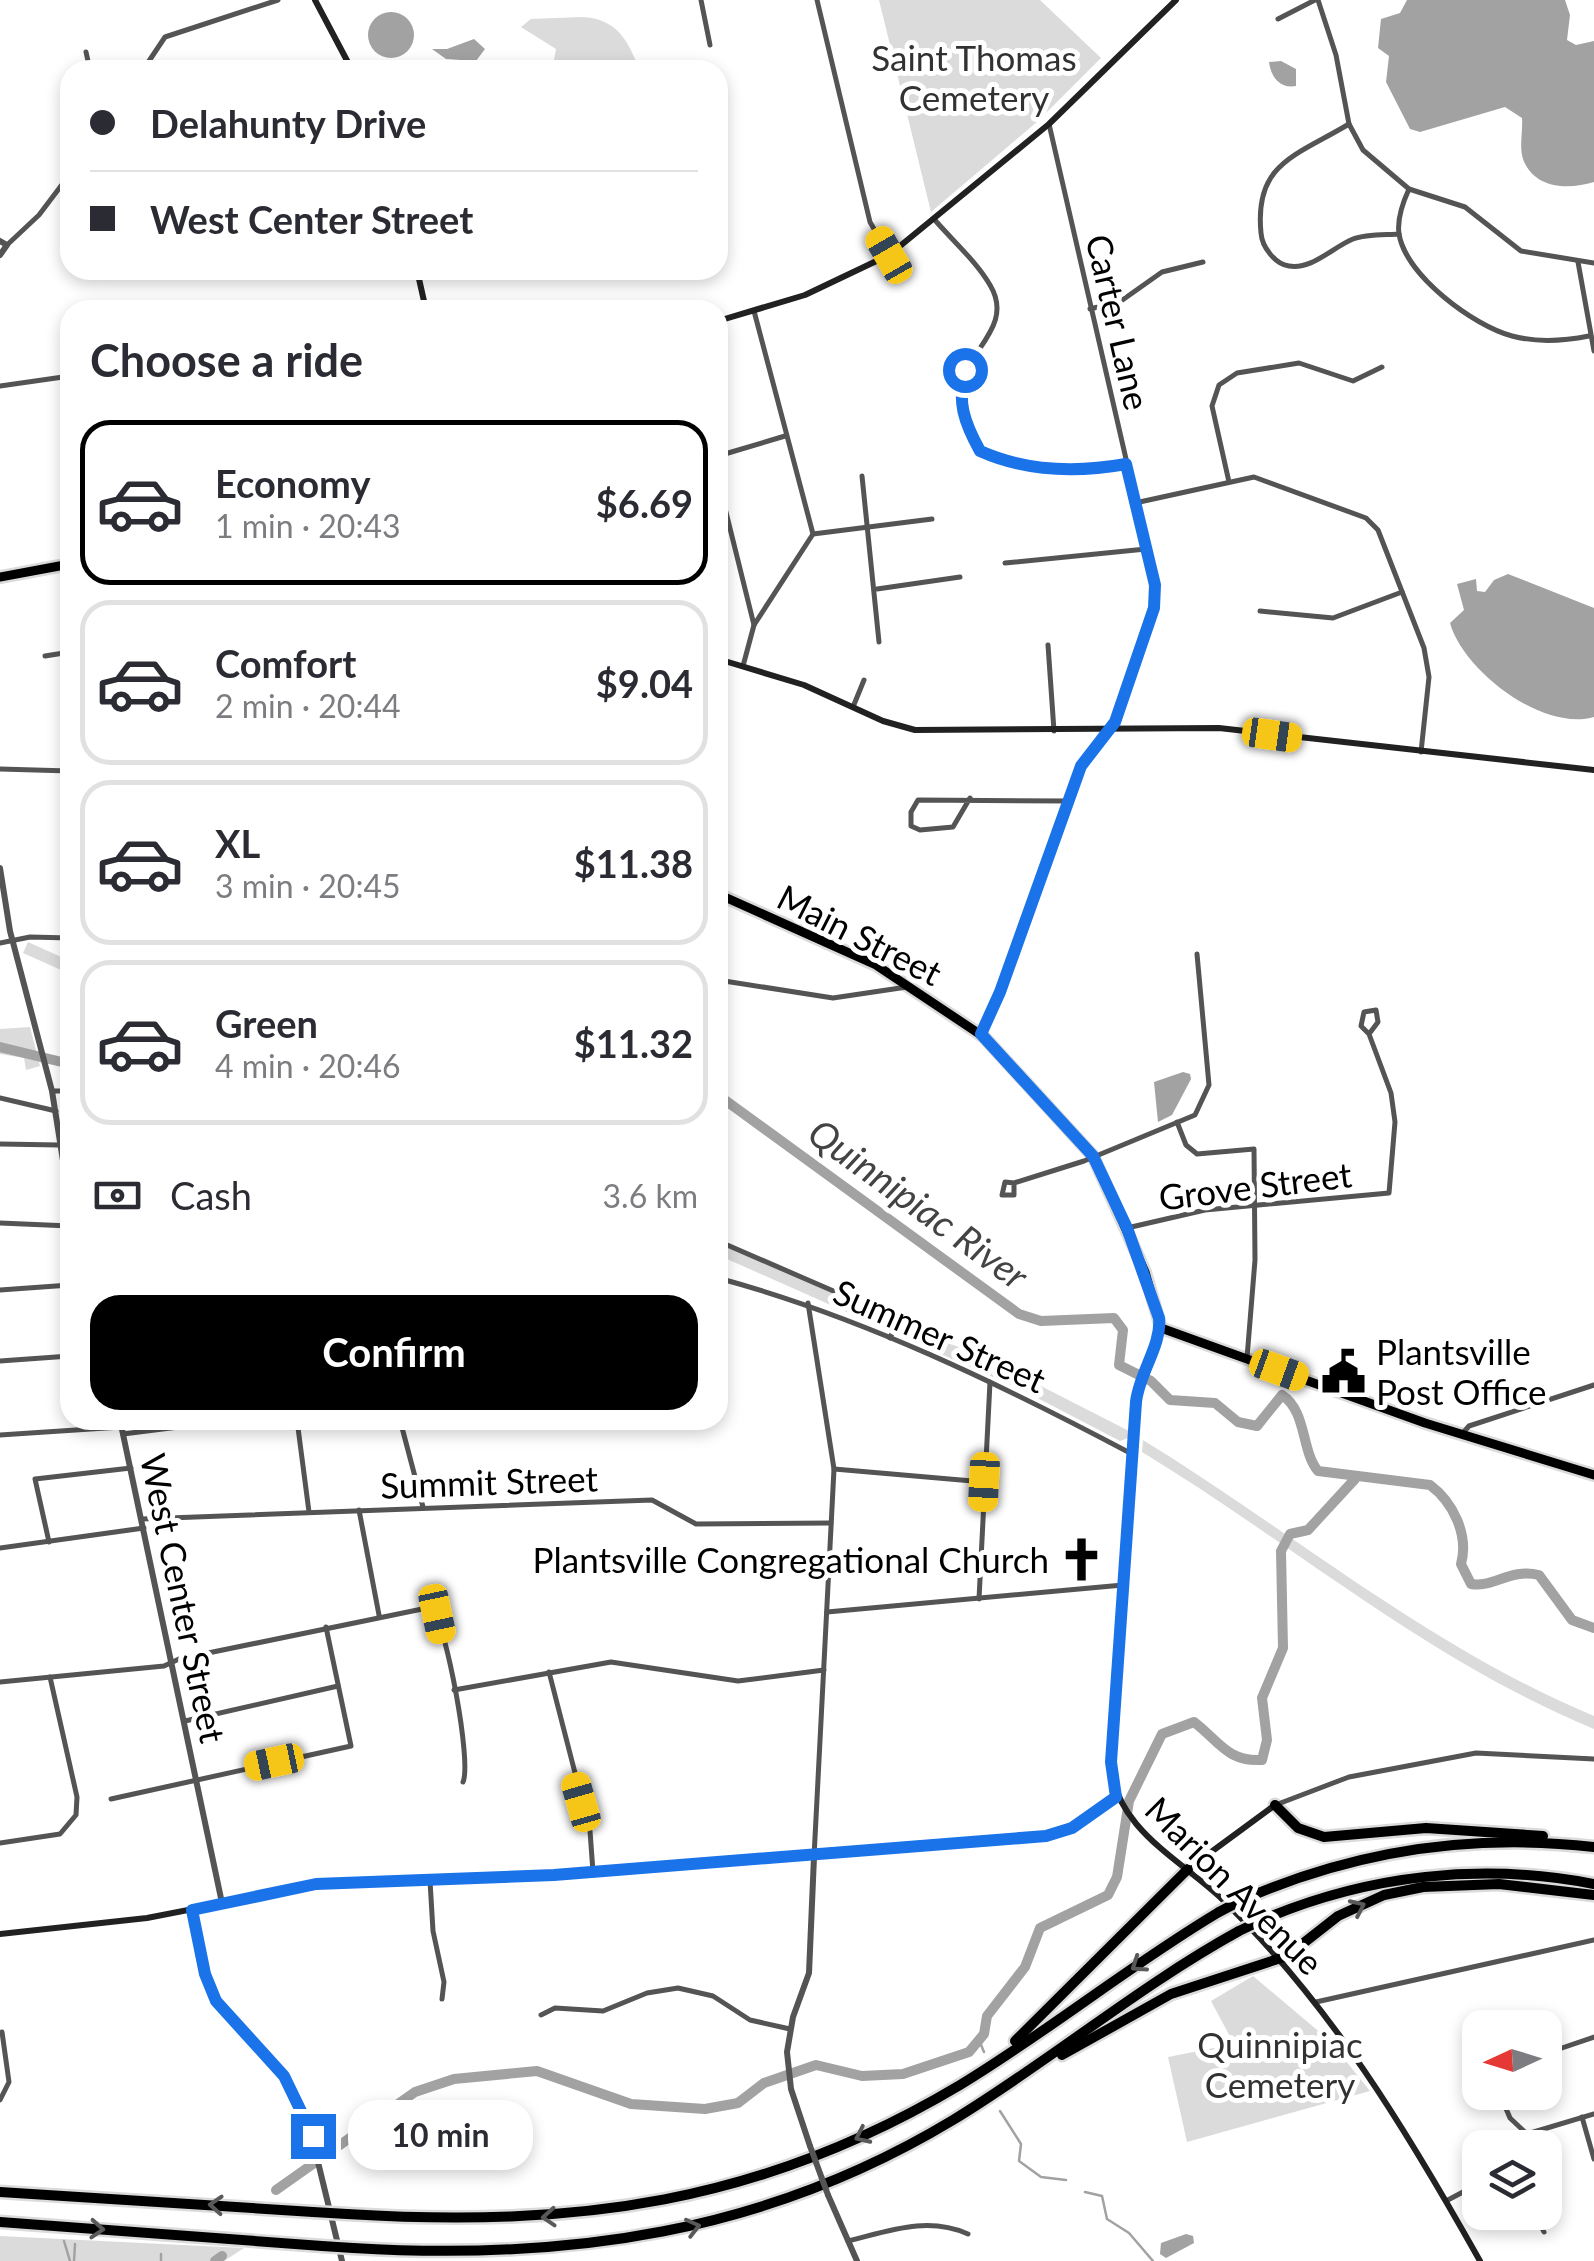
<!DOCTYPE html>
<html lang="en">
<head>
<meta charset="utf-8">
<style>
  body { margin:0; font-family:Lato,sans-serif; background:#f7f7f7; color:#2b2b33; height:100vh; display:flex; flex-direction:column; font-size:38px; white-space:nowrap }
  * { box-sizing:border-box; margin:0 }
  p { font-size:32px; color:#7c7c81 }
  .icon { flex:none; width:55px; height:55px; fill:none; stroke:currentColor; stroke-width:2; stroke-linecap:round; stroke-linejoin:round }
  .map { position:relative; flex:1; overflow:hidden }
  .drawer { position:absolute; left:60px; top:300px; width:668px; height:1130px; display:flex; flex-direction:column; background:#fff; border-radius:30px; box-shadow:0 5px 15px #0003 }
  .drawer>* { flex:none }
  .banner { position:absolute; left:60px; top:60px; width:668px; height:220px; border-radius:30px; box-shadow:0 5px 15px #0003; display:grid; align-content:center; height:220px; padding:0 30px; background:#fff }
  .needle { width:65px; rotate:266deg }
  .buttons { position:absolute; left:1462px; top:2010px; display:grid; gap:20px }
  .buttons a { display:grid; place-items:center; width:100px; height:100px; border-radius:20px; background:#fff; box-shadow:0 5px 15px #0003; font-size:50px }
  .end { position:absolute; width:45px; height:45px; margin:-22px; border:12px solid #1a73e8; background:#fff; box-shadow:0 0 0 5px #fff }
  .from { border-radius:50% }
  .bubble { position:absolute; height:70px; border-radius:30px; background:#fff; box-shadow:0 5px 15px #0003; font-size:32px; font-weight:700; line-height:70px; text-align:center }
  .car { position:absolute; width:30px; height:60px; margin:-30px -15px; border-radius:12px; box-shadow:0 0 8px 2px #0007; background:linear-gradient(#f5c518 24%,#345 0 40%,#f5c518 0 76%,#345 0 86%,#f5c518 0) }
  .banner b { display:flex; align-items:center; gap:35px; height:95px; font-size:38px }
  .banner b+b { border-top:2px solid #e1e1e2 }
  .banner i { width:25px; height:25px; background:#2b2b33 }
  ul { padding:0; list-style:none }
  li { display:flex; align-items:center; gap:30px; height:165px; margin:0 20px 15px; padding:0 10px; border:5px solid #e1e1e2; border-radius:30px }
  li div { flex:1 }
  li b { display:block; font-size:38px }
  li em { font-style:normal; font-weight:700 }
  li.active { border-color:#000 }
  li>.icon { width:90px; height:90px; stroke-width:1.5 }
  h2 { padding:0 30px; font-size:45px; line-height:120px }
  .pay { display:flex; align-items:center; gap:25px; height:110px; padding:0 30px; font-size:38px }
  .pay p { margin-inline-start:auto }
  .button { display:flex; gap:20px; margin-top:auto; padding:20px 30px }
  .button a { flex:1; height:115px; border-radius:30px; background:#000; color:#fff; font-size:40px; font-weight:700; line-height:115px; text-align:center }
  .map>svg:first-child { display:block }
</style>
</head>
<body>
<div class="map">
<svg width="1594" height="2261" viewBox="0 0 1594 2261">
  <rect width="100%" height="100%" fill="#fff"/>
  <g fill="#dbdbdb">
    <polygon points="879,0 1040,0 1101,58 1038,121 931,212"/>
    <path d="M 582,17 C 618,19 627,40 640,70 L 552,70 L 556,49 L 521,27 L 531,19 Z"/>
    <polygon points="28,942 70,961 70,974 23,953"/>
    <polygon points="30,1027 40,1066 26,1070 24,1058 0,1054 0,1029"/>
    <polygon points="718,1243 1002,1366 1129,1431 1128,1438 1120,1441 1024,1391 718,1255"/>
    <path d="M 1143,1440 C 1294,1533 1429,1647 1594,1716 L 1594,1729 C 1422,1657 1298,1547 1142,1452 Z"/>
    <polygon points="1253,1976 1329,2040 1370,2091 1187,2142 1168,2057 1234,2044 1211,2001"/>
    <polygon points="0,2236 244,2248 224,2261 0,2261"/>
  </g>
  <g fill="#a2a2a2">
    <path d="M 1407,0 L 1565,0 L 1570,15 L 1567,40 L 1576,45 L 1594,41 L 1594,182 C 1568,190 1534,189 1523,159 C 1519,146 1523,131 1522,118 L 1505,107 L 1420,132 L 1410,129 L 1386,82 L 1389,56 L 1378,48 L 1381,19 L 1400,13 Z"/>
    <circle cx="391" cy="35" r="23"/>
    <polygon points="474,39 485,49 476,61 446,59 432,49 447,49"/>
    <path d="M 1281,61 L 1296,69 L 1296,86 C 1280,89 1271,77 1269,62 Z"/>
    <path d="M 1508,574 L 1594,608 L 1594,717 C 1542,732 1463,670 1450,623 L 1464,610 L 1457,584 L 1476,579 L 1477,591 L 1485,592 L 1494,580 Z"/>
    <polygon points="1183,1072 1190,1074 1191,1079 1172,1115 1158,1122 1154,1082"/>
    <polygon points="1186,2234 1193,2236 1194,2243 1166,2258 1160,2254 1161,2243"/>
  </g>
  <g fill="none" stroke-linecap="round" stroke-linejoin="round">
    <g stroke="#a2a2a2" stroke-width="2.5">
      <polyline points="979,2040 984,2052"/>
      <polyline points="1000,2111 1021,2144 1019,2161 1041,2177 1066,2180"/>
      <polyline points="1085,2192 1102,2196 1107,2219 1129,2233 1153,2261"/>
      <polyline points="64,2241 70,2261"/>
      <polyline points="161,2254 161,2261"/>
      <polyline points="74,2261 75,2244"/>
    </g>
    <g stroke="#a2a2a2" stroke-width="10">
      <polyline points="0,1047 70,1064"/>
      <path d="M 718,1095 L 1019,1314 L 1041,1321 L 1114,1318 L 1123,1330 L 1119,1365 L 1151,1381 L 1170,1400 L 1215,1403 L 1238,1422 L 1257,1426 L 1282,1395 C 1307,1411 1301,1451 1318,1471 L 1430,1485 C 1453,1502 1469,1535 1461,1564 L 1471,1584 C 1493,1588 1510,1568 1539,1575 L 1572,1620 L 1594,1628"/>
      <path d="M 276,2190 L 415,2092 L 454,2079 L 537,2071 L 631,2104 L 705,2109 L 738,2103 L 764,2083 L 816,2065 L 862,2076 L 903,2074 L 969,2052 L 984,2034 L 987,2016 L 1025,1967 L 1040,1928 L 1108,1895 L 1117,1877 L 1129,1801 L 1162,1734 L 1194,1722 C 1219,1741 1227,1762 1262,1760 L 1267,1740 L 1262,1698 L 1283,1648 L 1281,1551 L 1290,1534 L 1308,1530 L 1355,1479"/>
      <polyline points="215,2261 222,2256"/>
    </g>
    <defs>
      <g id="trunk">
        <polyline points="0,577 70,564"/>
        <polyline points="718,894 876,965 984,1037 1093,1156 1145,1272 1161,1328 1425,1423 1594,1475"/>
      </g>
      <g id="motorway">
        <polyline points="1275,1805 1298,1828 1324,1837 1426,1828 1543,1836"/>
        <path d="M 1242,1900 C 1354,1851 1472,1833 1594,1847"/>
        <path d="M 1262,1920 C 1367,1875 1482,1862 1594,1884"/>
        <polyline points="1015,2041 1188,1869"/>
        <polyline points="1062,2055 1171,1994 1287,1956 1338,1916 1384,1895 1423,1887 1499,1884 1594,1895"/>
        <polyline points="0,2192 313,2212"/>
        <path d="M 347,2214 C 575,2228 761,2204 960,2085 C 1049,2031 1130,1965 1219,1912"/>
        <polyline points="0,2222 322,2246"/>
        <path d="M 353,2248 C 568,2261 766,2233 953,2120 C 1050,2061 1139,1986 1239,1931"/>
      </g>
    </defs>
    <use href="#trunk" stroke="#dbdbdb" stroke-width="14"/>
    <use href="#motorway" stroke="#dbdbdb" stroke-width="15"/>
    <g stroke="#545454" stroke-width="5">
      <polyline points="701,0 710,45"/>
      <polyline points="817,0 870,222 889,255"/>
      <polyline points="1318,0 1336,55 1349,124 1363,150 1409,189 1465,207 1521,251 1594,263"/>
      <polyline points="1278,19 1315,0"/>
      <polyline points="86,52 90,70"/>
      <polyline points="143,70 165,37 278,0"/>
      <path d="M 1349,124 C 1296,156 1254,163 1261,233 C 1262,247 1275,264 1289,266 C 1312,270 1333,247 1353,239 C 1366,234 1385,235 1399,234"/>
      <path d="M 1409,189 C 1403,202 1397,220 1399,234 C 1406,276 1474,326 1512,336 C 1538,343 1564,341 1589,336"/>
      <path d="M 934,219 C 952,240 976,261 990,285 C 1016,328 962,353 960,392 C 958,414 970,433 980,451 C 1027,471 1076,473 1125,464"/>
      <polyline points="7,245 39,215 70,174"/>
      <polyline points="1578,262 1594,351"/>
      <polyline points="1090,309 1121,301 1162,272 1203,262"/>
      <polyline points="0,386 70,376"/>
      <polyline points="718,456 785,436"/>
      <polyline points="862,476 879,642"/>
      <polyline points="718,480 754,625"/>
      <polyline points="1229,482 1212,406 1219,385 1237,373 1299,363 1353,381 1382,367"/>
      <polyline points="1135,503 1254,477 1366,518 1378,530 1424,648 1429,677 1421,752"/>
      <polyline points="813,534 932,519"/>
      <polyline points="1005,563 1146,549"/>
      <polyline points="877,589 960,577"/>
      <polyline points="1260,611 1333,618 1402,592"/>
      <polyline points="1048,645 1054,731"/>
      <polyline points="45,656 70,652"/>
      <polyline points="743,666 754,625 813,534 754,311"/>
      <polyline points="853,707 864,680"/>
      <polyline points="0,769 70,771"/>
      <polyline points="970,798 953,827 920,830 911,826 911,812 918,800 1068,801"/>
      <polyline points="0,943 30,937 70,938"/>
      <polyline points="718,980 833,998 907,987"/>
      <polyline points="981,1033 1000,992 1081,766 1115,722 1154,608 1155,585 1049,124"/>
      <polyline points="52,1091 70,1091"/>
      <polyline points="0,1098 56,1111"/>
      <polyline points="1177,1122 1186,1145 1197,1154 1254,1149 1255,1260 1247,1358"/>
      <polyline points="0,1144 59,1145"/>
      <polyline points="1014,1183 1014,1195 1002,1195 1005,1182 1014,1183 1084,1161 1195,1115 1209,1085 1197,954"/>
      <polyline points="0,1223 70,1226"/>
      <polyline points="1127,1228 1205,1210 1389,1193 1395,1122 1391,1093 1369,1034 1361,1026 1364,1012 1376,1010 1378,1022 1369,1034"/>
      <polyline points="718,1241 898,1319 890,1338"/>
      <path d="M 718,1278 C 862,1317 1000,1384 1132,1454"/>
      <polyline points="0,1290 70,1285"/>
      <polyline points="808,1303 834,1469 814,1857"/>
      <polyline points="0,1361 70,1356"/>
      <polyline points="297,1420 309,1512"/>
      <polyline points="400,1420 423,1507"/>
      <polyline points="123,1434 234,1420"/>
      <polyline points="1462,1434 1469,1426 1594,1385"/>
      <polyline points="0,1435 121,1427"/>
      <polyline points="834,1469 984,1482"/>
      <polyline points="359,1510 379,1615"/>
      <polyline points="142,1519 652,1500 696,1524 831,1523"/>
      <polyline points="49,1542 35,1479 131,1468"/>
      <polyline points="0,1548 144,1528"/>
      <polyline points="979,1599 990,1382"/>
      <polyline points="827,1612 1123,1585"/>
      <polyline points="549,1672 590,1831 593,1872"/>
      <path d="M 0,1682 L 164,1666 L 179,1659 L 432,1607 C 446,1625 472,1762 463,1782"/>
      <polyline points="454,1690 611,1662 738,1681 824,1670"/>
      <polyline points="185,1721 338,1686"/>
      <polyline points="111,1799 351,1746 326,1627"/>
      <polyline points="1278,1804 1349,1777 1476,1753 1594,1759"/>
      <polyline points="0,1843 60,1834 76,1815 77,1797 50,1677"/>
      <polyline points="430,1881 433,1931 444,1982 442,1999"/>
      <polyline points="1316,2002 1594,1940"/>
      <polyline points="541,2015 555,2008 603,2011 647,1993 678,1988 713,1996 750,2020 790,2029"/>
      <polyline points="1556,2050 1594,2037"/>
      <polyline points="1499,2092 1510,2118 1527,2134"/>
      <polyline points="0,2100 9,2082 2,2032"/>
      <polyline points="1582,2117 1594,2159"/>
      <polyline points="1518,2148 1527,2134 1594,2114"/>
      <polyline points="1446,2201 1480,2183"/>
      <polyline points="1534,2212 1544,2232"/>
      <path d="M 848,2241 C 889,2231 927,2216 968,2234"/>
    </g>
    <g stroke="#545454" stroke-width="6">
      <polyline points="0,241 7,245 0,255"/>
      <polyline points="0,868 10,931 52,1091 70,1205"/>
      <polyline points="120,1420 222,1903"/>
      <polyline points="192,1910 205,1975 216,2001 284,2076 308,2121 342,2261"/>
      <polyline points="810,2146 791,2089 787,2052 793,2017 809,1973 814,1857"/>
      <polyline points="828,2195 857,2261"/>
    </g>
    <g stroke="#212121" stroke-width="6">
      <polyline points="315,0 352,70"/>
      <polyline points="417,270 426,310"/>
      <polyline points="718,321 805,295 889,255 1049,124 1176,0"/>
      <polyline points="718,659 804,685 883,721 915,730 1219,728 1594,770"/>
      <path d="M 1161,1328 L 1139,1381 L 1136,1401 L 1111,1763 C 1114,1828 1180,1859 1223,1900 C 1331,2005 1407,2131 1480,2261"/>
      <polyline points="1188,1869 1275,1805"/>
      <polyline points="0,1934 147,1918 316,1885 523,1877 1046,1836 1072,1828 1117,1797"/>
    </g>
    <use href="#trunk" stroke="#000" stroke-width="9"/>
    <use href="#motorway" stroke="#000" stroke-width="10"/>
    <defs>
      <g id="motorway-bridge">
        <polyline points="1219,1912 1242,1900"/>
        <polyline points="1239,1931 1262,1920"/>
        <polyline points="313,2212 347,2214"/>
        <polyline points="322,2246 353,2248"/>
      </g>
    </defs>
    <use href="#motorway-bridge" stroke="#dbdbdb" stroke-width="15" stroke-linecap="butt"/>
    <polyline stroke="#545454" stroke-width="6" points="810,2146 828,2195"/>
    <use href="#motorway-bridge" stroke="#000" stroke-width="10"/>
  </g>
  <defs><path id="oneway-chevron" d="M-2-3.5L2.5 0L-2 3.5" fill="none" stroke-width="1.6" stroke-linecap="round" stroke-linejoin="round" transform="scale(2.5)"/></defs>
  <g stroke="#595959">
    <use href="#oneway-chevron" transform="translate(1358 1907) rotate(-25)"/>
    <use href="#oneway-chevron" transform="translate(1138 1965) rotate(146)"/>
    <use href="#oneway-chevron" transform="translate(862 2136) rotate(155)"/>
    <use href="#oneway-chevron" transform="translate(216 2205) rotate(-176)"/>
    <use href="#oneway-chevron" transform="translate(549 2217) rotate(176)"/>
    <use href="#oneway-chevron" transform="translate(693 2227) rotate(-14)"/>
    <use href="#oneway-chevron" transform="translate(97 2229) rotate(4)"/>
  </g>
  <g fill="none" stroke-linecap="round" stroke-linejoin="round">
    <path stroke="#1a73e8" stroke-width="12" d="M 313,2136 L 284,2076 L 216,2001 L 205,1974 L 192,1910 L 316,1884 L 554,1875 L 1046,1836 L 1072,1828 L 1116,1797 L 1111,1762 L 1136,1402 C 1139,1373 1162,1345 1159,1318 L 1127,1228 L 1093,1156 L 981,1034 L 1000,992 L 1081,766 L 1115,722 L 1154,608 L 1155,585 L 1126,464 C 1076,473 1027,472 980,451 C 964,422 957,402 965,370"/>
  </g>
  <defs>
    <symbol id="civic-bare" viewBox="-9 -9 18 18"><path d="M-.6-6.5H3V-4.5H.6V-3L4-1V1h2V6H-6V1h2V-1L-.6-3ZM-1.2 2.5V6h2.4V2.5Z" fill="#000" stroke="#fff" stroke-width="2.5" paint-order="stroke"/></symbol>
    <symbol id="church-bare" viewBox="-9 -9 18 18"><path d="M-1.2-6h2.4v3.5h3.3v2.4h-3.3V6h-2.4V-.1h-3.3v-2.4h3.3Z" fill="#000" stroke="#fff" stroke-width="2.5" paint-order="stroke"/></symbol>
  </defs>
  <g fill-rule="evenodd">
    <use href="#civic-bare" x="1312" y="1340" width="63" height="63"/>
    <use href="#church-bare" x="1050" y="1528" width="63" height="63"/>
  </g>
  <g text-anchor="middle" dominant-baseline="central" stroke-width="10" stroke-linejoin="round" paint-order="stroke">
    <g font-size="35" fill="#323232" stroke="#fff">
      <text x="974" y="57">Saint Thomas<tspan x="974" dy="40">Cemetery</tspan></text>
      <text x="1280" y="2044">Quinnipiac<tspan x="1280" dy="40">Cemetery</tspan></text>
    </g>
    <g font-size="35" fill="#000" stroke="#fff">
      <text transform="translate(1119 322) rotate(77)">Carter Lane</text>
      <text transform="translate(860 934) rotate(27)">Main Street</text>
      <text transform="translate(1255 1185) rotate(-7)">Grove Street</text>
      <text transform="translate(940 1335) rotate(24)">Summer Street</text>
      <text transform="translate(489 1481) rotate(-2)">Summit Street</text>
      <text transform="translate(184 1598) rotate(78)">West Center Street</text>
      <text transform="translate(1235 1885) rotate(45)">Marion Avenue</text>
    </g>
    <g font-size="35" fill="#000" stroke="#fff" text-anchor="start">
      <text x="1376" y="1351">Plantsville<tspan x="1376" dy="40">Post Office</tspan></text>
      <text x="1049" y="1559" text-anchor="end">Plantsville Congregational Church</text>
    </g>
    <g font-size="38" font-style="italic" fill="#434343" stroke="#fff">
      <text transform="translate(919 1203) rotate(36)">Quinnipiac River</text>
    </g>
  </g>
</svg>
<div class="buttons">
<a><svg class="needle" viewBox="-14 -14 28 28"><path d="M0-13l5 13h-10z" fill="#e53935"/><path d="M0 13l5-13h-10z" fill="#7c7c81"/></svg></a>
<a><svg class="icon" aria-label="layers" viewBox="0 0 24 24"><path d="M12 4l9 5-9 5-9-5zM3 14l9 5 9-5"/></svg></a>
</div>
<i class="end from" style="left:965px;top:370px"></i>
<i class="end" style="left:313px;top:2136px"></i>
<div class="bubble" style="left:348px;top:2100px;width:185px">10 min</div>
<i class="car" style="left:889px;top:255px;rotate:330deg"></i>
<i class="car" style="left:1272px;top:735px;rotate:98deg"></i>
<i class="car" style="left:1279px;top:1370px;rotate:110deg"></i>
<i class="car" style="left:984px;top:1482px;rotate:183deg"></i>
<i class="car" style="left:437px;top:1614px;rotate:168deg"></i>
<i class="car" style="left:274px;top:1762px;rotate:258deg"></i>
<i class="car" style="left:581px;top:1802px;rotate:344deg"></i>
<div class="banner">
<b><i class="from"></i>Delahunty Drive</b>
<b><i></i>West Center Street</b>
</div>
<section class="drawer">
<h2>Choose a ride</h2>
<ul>
<li class="active"><svg class="icon" aria-label="car" viewBox="0 0 24 24"><path d="M5 17H2v-5l4-1 3-4h7l3 4 3 1v5h-3M9 17h6M6 11h13"/><circle cx="7" cy="17" r="2"/><circle cx="17" cy="17" r="2"/></svg><div><b>Economy</b><p>1 min · 20:43</p></div><em>$6.69</em></li>
<li><svg class="icon" aria-label="car" viewBox="0 0 24 24"><path d="M5 17H2v-5l4-1 3-4h7l3 4 3 1v5h-3M9 17h6M6 11h13"/><circle cx="7" cy="17" r="2"/><circle cx="17" cy="17" r="2"/></svg><div><b>Comfort</b><p>2 min · 20:44</p></div><em>$9.04</em></li>
<li><svg class="icon" aria-label="car" viewBox="0 0 24 24"><path d="M5 17H2v-5l4-1 3-4h7l3 4 3 1v5h-3M9 17h6M6 11h13"/><circle cx="7" cy="17" r="2"/><circle cx="17" cy="17" r="2"/></svg><div><b>XL</b><p>3 min · 20:45</p></div><em>$11.38</em></li>
<li><svg class="icon" aria-label="car" viewBox="0 0 24 24"><path d="M5 17H2v-5l4-1 3-4h7l3 4 3 1v5h-3M9 17h6M6 11h13"/><circle cx="7" cy="17" r="2"/><circle cx="17" cy="17" r="2"/></svg><div><b>Green</b><p>4 min · 20:46</p></div><em>$11.32</em></li>
</ul>
<div class="pay"><svg class="icon" aria-label="cash" viewBox="0 0 24 24"><path d="M3 7h18v10H3z"/><circle cx="12" cy="12" r="2"/></svg>Cash<p>3.6 km</p></div>
<div class="button"><a>Confirm</a></div>
</section>
</div>
</body>
</html>
